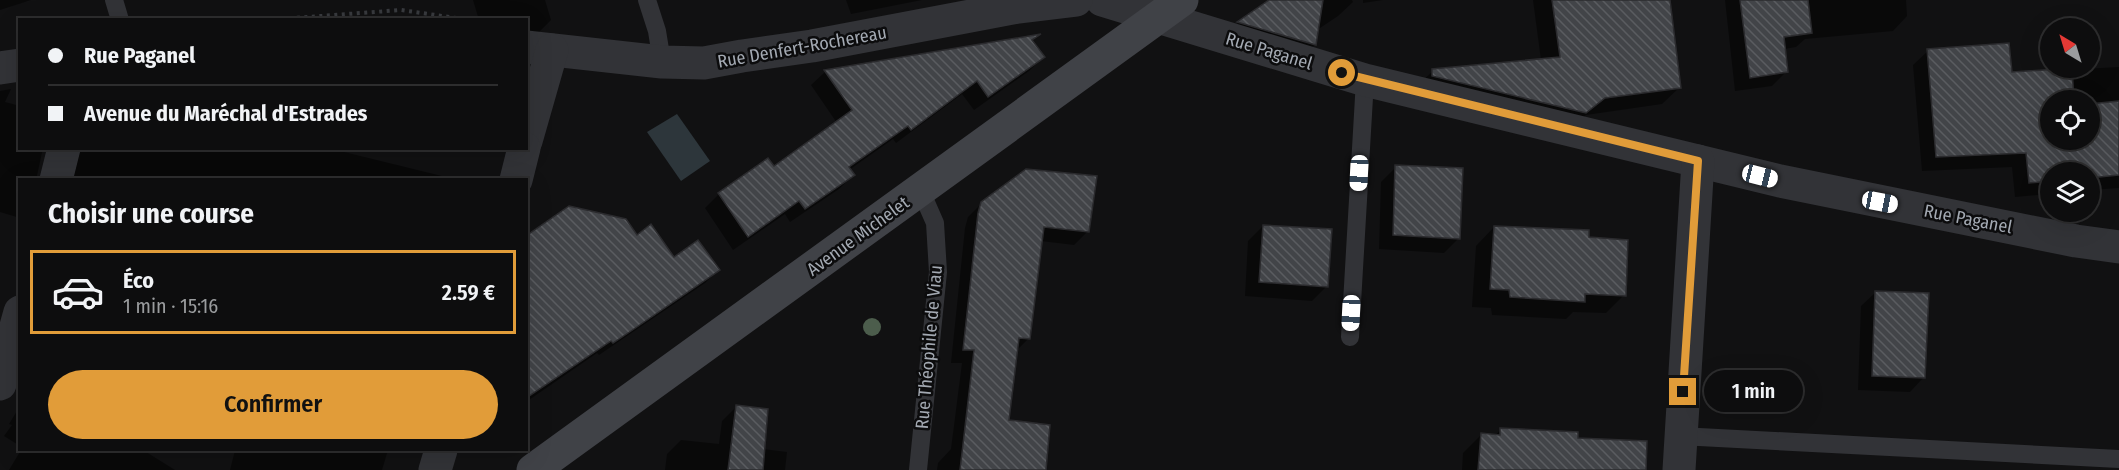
<!DOCTYPE html>
<html lang="fr">
<head>
<meta charset="utf-8">
<style>
  body { margin:0; font-family:"Fira Sans Condensed",sans-serif; background:#1b1b1c; color:#f1f3f6; height:100vh; display:flex; flex-direction:column; font-size:22px; white-space:nowrap }
  * { box-sizing:border-box; margin:0 }
  p { font-size:20px; color:#9a9c9e }
  .icon { flex:none; width:33px; height:33px; fill:none; stroke:currentColor; stroke-width:2; stroke-linecap:round; stroke-linejoin:round }
  .map { position:relative; flex:1; overflow:hidden }
  .sheet { position:absolute; left:18px; top:178px; width:510px; height:273px; display:flex; flex-direction:column; background:#0d0d0e; border-radius:0px; box-shadow:0 6px 24px #0002,0 0 0 2px #2d2d2e }
  .sheet>* { flex:none }
  .guide { position:absolute; left:18px; top:18px; width:510px; height:132px; border-radius:0px; box-shadow:0 6px 24px #0002,0 0 0 2px #2d2d2e; display:grid; align-content:center; height:132px; padding:0 30px; background:#0d0d0e }
  .needle { width:39px; rotate:322deg }
  .tools { position:absolute; left:2040px; top:18px; display:grid; gap:12px }
  .tools a { display:grid; place-items:center; width:60px; height:60px; border-radius:50%; background:#0d0d0e; box-shadow:0 6px 24px #0002,0 0 0 2px #2d2d2e; font-size:30px }
  .end { position:absolute; width:27px; height:27px; margin:-14px; border:8px solid #e19c39; background:#111; box-shadow:0 0 0 3px #111 }
  .from { border-radius:50% }
  .bubble { position:absolute; height:42px; border-radius:21px; background:#0d0d0e; box-shadow:0 6px 24px #0002,0 0 0 2px #2d2d2e; font-size:20px; font-weight:600; line-height:42px; text-align:center }
  .car { position:absolute; width:18px; height:36px; margin:-18px -9px; border-radius:8px; box-shadow:0 0 4px 2px #0007; background:linear-gradient(#fff 24%,#345 0 40%,#fff 0 76%,#345 0 86%,#fff 0) }
  .guide b { display:flex; align-items:center; gap:21px; height:57px; font-size:22px }
  .guide b+b { border-top:2px solid #2d2d2e }
  .guide i { width:15px; height:15px; background:#f1f3f6 }
  ul { padding:0; list-style:none }
  li { display:flex; align-items:center; gap:18px; height:84px; margin:0 12px 9px; padding:0 18px; border:3px solid transparent; border-radius:0px }
  li div { flex:1 }
  li b { display:block; font-size:22px }
  li em { font-style:normal; font-weight:600 }
  li.selected { border-color:#e19c39 }
  li>.icon { width:54px; height:54px; stroke-width:1.5 }
  h2 { padding:0 30px; font-size:27px; line-height:72px }
  .button { display:flex; gap:12px; margin-top:auto; padding:12px 30px }
  .button a { flex:1; height:69px; border-radius:36px; background:#e19c39; color:#111; font-size:24px; font-weight:600; line-height:69px; text-align:center }
  .map>svg:first-child { display:block }
</style>
</head>
<body>
<div class="map">
<svg width="2119" height="470" viewBox="0 0 2119 470">
  <defs>
    <pattern id="building-back-hatch" width="6" height="6" patternUnits="userSpaceOnUse" patternTransform="scale(1.5)"><rect width="6" height="6" fill="#424448"/><path d="M-1 5l2 2M0 0l6 6M5-1l2 2" fill="none" stroke="#5a5c60"/></pattern>
  </defs>
  <rect width="100%" height="100%" fill="#111112"/>
  <polygon fill="#2d363b" points="677,114 710,161 681,181 647,132"/>
  <g fill="#0007" fill-rule="evenodd">
    <polygon points="0,0 31,0 0,10"/>
    <polygon points="473,0 545,0 551,20 537,34 526,32 526,20 479,20"/>
    <polygon points="846,0 922,0 851,14"/>
    <polygon points="1271,0 1352,0 1353,2 1338,16 1317,30 1314,45 1300,59 1225,36 1238,23"/>
    <polygon points="1363,0 1383,0 1363,3"/>
    <polygon points="1533,0 1668,0 1680,87 1662,104 1586,115 1568,130 1415,88 1433,71 1541,60"/>
    <polygon points="1725,0 1906,0 1907,16 1893,31 1805,39 1796,47 1784,49 1786,72 1772,86 1735,91"/>
    <polygon points="1036,36 1031,41 1043,57 1029,71 974,110 962,94 896,143 893,139 849,170 853,175 839,189 790,222 785,214 733,250 705,208 719,194 768,160 774,168 837,123 811,85 825,72"/>
    <path d="M 1928,51 L 2011,73 L 2119,67 L 2119,188 L 2090,190 L 2090,172 L 2050,172 L 2050,194 L 2015,197 L 2012,167 L 1922,171 L 1913,65 ZM 2050,100 L 2090,100 L 2090,140 L 2050,140 Z"/>
    <polygon points="11,89 5,102 20,106 20,148 43,148 36,180 20,180 20,218 0,212 0,91"/>
    <polygon points="59,148 328,148 458,180 65,180"/>
    <polygon points="1396,167 1459,238 1444,253 1379,249 1381,182"/>
    <polygon points="982,203 1088,231 1074,245 1041,241 1029,338 1016,351 1007,421 1045,470 937,470 938,463 951,449 962,363 951,363 965,228 968,217"/>
    <polygon points="1263,226 1327,286 1312,301 1245,296 1248,241"/>
    <polygon points="1494,227 1588,239 1624,295 1606,313 1573,312 1566,319 1492,315 1491,308 1472,307 1476,246"/>
    <polygon points="617,251 674,259 718,270 705,283 599,355 597,353 526,402 526,315"/>
    <polygon points="1876,292 1924,377 1910,392 1858,390 1861,306"/>
    <polygon points="20,406 20,446 4,436 12,425 9,424"/>
    <polygon points="736,407 763,449 787,452 785,470 665,470 667,454 681,440 719,444 722,421"/>
    <polygon points="1501,429 1577,440 1613,470 1462,470 1463,453 1481,435 1495,436"/>
    <polygon points="21,450 143,450 175,470 9,470"/>
    <polygon points="235,450 388,450 382,470 230,470"/>
  </g>
  <g fill="url(#building-back-hatch)" stroke="#2b2b2e" stroke-width="1.5">
    <polygon points="1269,0 1323,0 1316,45 1237,22"/>
    <polygon points="1552,0 1670,0 1681,88 1605,98 1586,113 1432,76 1432,69 1560,57"/>
    <polygon points="1740,0 1808,0 1812,33 1784,37 1788,72 1750,78"/>
    <polygon points="1041,34 1032,40 1045,57 988,97 977,81 911,130 908,126 849,167 855,175 805,209 799,201 748,237 718,193 768,158 774,166 852,110 824,70"/>
    <polygon points="2009,43 2012,72 2072,68 2074,100 2050,100 2050,140 2090,140 2090,104 2119,101 2119,175 2090,178 2090,172 2050,172 2050,181 2029,183 2026,153 1936,157 1927,49"/>
    <polygon points="1395,165 1463,168 1460,239 1393,235"/>
    <polygon points="1026,169 1097,176 1089,232 1044,227 1030,339 1019,338 1009,420 1050,425 1046,470 960,470 974,350 963,350 978,213 981,202"/>
    <polygon points="569,206 626,219 637,235 651,224 674,257 698,240 720,270 631,331 613,343 611,341 526,398 526,236"/>
    <polygon points="1263,225 1332,229 1328,287 1259,282"/>
    <polygon points="1494,226 1589,230 1589,237 1628,240 1626,296 1585,294 1585,302 1510,297 1509,290 1490,289"/>
    <polygon points="1875,291 1929,293 1925,378 1872,376"/>
    <polygon points="736,405 768,409 763,470 728,470"/>
    <polygon points="1500,428 1578,432 1578,438 1647,441 1646,470 1478,470 1481,433 1500,435"/>
  </g>
  <g fill="none" stroke-linecap="round" stroke-linejoin="round">
    <polyline stroke="#383a3e" stroke-width="4" stroke-dasharray="3 4.5" stroke-linecap="butt" points="267,20 401,10 470,20"/>
    <g stroke="#323337" stroke-width="18">
      <polyline points="114,0 120,20"/>
      <polyline points="647,0 657,31 662,62"/>
      <polyline points="1350,337 1365,80"/>
      <polyline points="1680,436 2119,459"/>
      <polyline points="918,470 938,272 935,223 921,191"/>
    </g>
    <g stroke="#323337" stroke-width="33">
      <polyline points="1102,0 1365,80 1780,181 2076,241 2119,247"/>
      <polyline points="526,47 662,62 704,63 742,56 812,46 1018,7 1076,0"/>
      <polyline points="0,68 20,65"/>
      <polyline points="526,141 552,50"/>
      <polyline points="56,180 64,148"/>
      <polyline points="516,180 524,148"/>
      <polyline points="0,384 20,312"/>
      <polyline points="435,470 441,450"/>
      <polyline points="1679,470 1698,161"/>
    </g>
    <polyline stroke="#404247" stroke-width="33" points="533,470 1182,0"/>
  </g>
  <circle fill="#4c5d4c" cx="872" cy="327" r="9"/>
  <g fill="none" stroke-linecap="round" stroke-linejoin="round">
    <polyline stroke="#e19c39" stroke-width="8" points="1342,73 1698,161 1683,392"/>
  </g>
  <g text-anchor="middle" dominant-baseline="central" stroke-width="5" stroke-linejoin="round" paint-order="stroke">
    <g font-size="18" fill="#a3a9b2" stroke="#0c0c0d">
      <text transform="translate(802 47) rotate(-10)">Rue Denfert-Rochereau</text>
      <text transform="translate(1269 51) rotate(17)">Rue Paganel</text>
      <text transform="translate(1968 219) rotate(11)">Rue Paganel</text>
      <text transform="translate(858 236) rotate(-36)">Avenue Michelet</text>
      <text transform="translate(929 347) rotate(-85)">Rue Théophile de Viau</text>
    </g>
  </g>
</svg>
<div class="tools">
<a><svg class="needle" viewBox="-14 -14 28 28"><path d="M0-13l5 13h-10z" fill="#e53935"/><path d="M0 13l5-13h-10z" fill="#9a9c9e"/></svg></a>
<a><svg class="icon" aria-label="locate" viewBox="0 0 24 24"><circle cx="12" cy="12" r="6"/><path d="M12 2v4M12 18v4M2 12h4M18 12h4"/></svg></a>
<a><svg class="icon" aria-label="layers" viewBox="0 0 24 24"><path d="M12 4l9 5-9 5-9-5zM3 14l9 5 9-5"/></svg></a>
</div>
<i class="end from" style="left:1342px;top:73px"></i>
<i class="end" style="left:1683px;top:392px"></i>
<div class="bubble" style="left:1704px;top:370px;width:99px">1 min</div>
<i class="car" style="left:1359px;top:173px;rotate:183deg"></i>
<i class="car" style="left:1760px;top:176px;rotate:104deg"></i>
<i class="car" style="left:1880px;top:202px;rotate:101deg"></i>
<i class="car" style="left:1351px;top:313px;rotate:183deg"></i>
<div class="guide">
<b><i class="from"></i>Rue Paganel</b>
<b><i></i>Avenue du Maréchal d'Estrades</b>
</div>
<section class="sheet">
<h2>Choisir une course</h2>
<ul>
<li class="selected"><svg class="icon" aria-label="car" viewBox="0 0 24 24"><path d="M5 17H2v-5l4-1 3-4h7l3 4 3 1v5h-3M9 17h6M6 11h13"/><circle cx="7" cy="17" r="2"/><circle cx="17" cy="17" r="2"/></svg><div><b>Éco</b><p>1 min · 15:16</p></div><em>2.59 €</em></li>
</ul>
<div class="button"><a>Confirmer</a></div>
</section>
</div>
</body>
</html>
